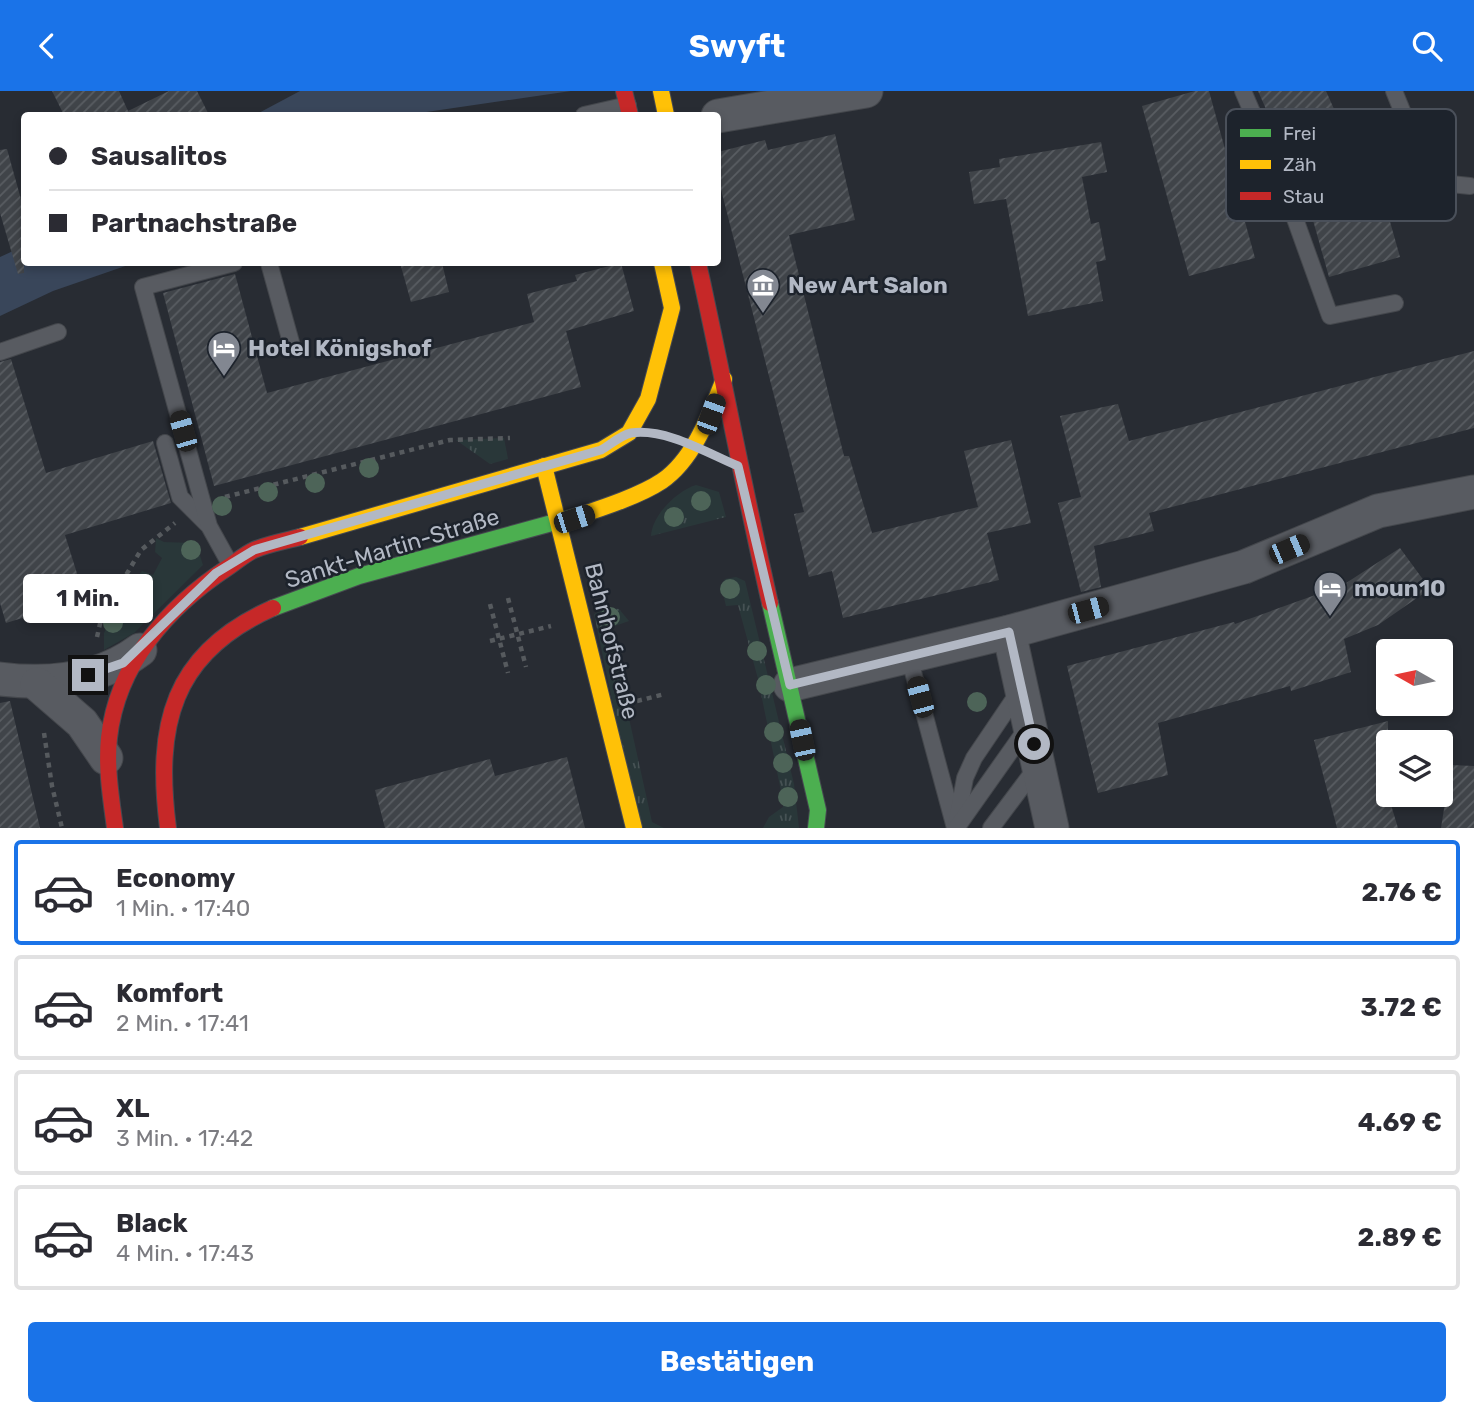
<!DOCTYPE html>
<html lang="de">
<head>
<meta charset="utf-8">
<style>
  body { margin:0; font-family:Rubik,sans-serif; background:#f2f2f3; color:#2b2b33; height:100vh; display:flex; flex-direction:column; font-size:26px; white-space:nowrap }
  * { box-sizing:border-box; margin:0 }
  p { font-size:23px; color:#7c7c81 }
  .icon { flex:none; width:38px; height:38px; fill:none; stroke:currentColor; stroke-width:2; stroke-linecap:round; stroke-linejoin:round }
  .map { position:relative; height:737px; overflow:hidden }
  .side { display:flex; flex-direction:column; background:#fff; flex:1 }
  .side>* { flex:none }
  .hud { position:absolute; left:21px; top:21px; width:700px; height:154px; border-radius:7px; box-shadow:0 4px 10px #0003; display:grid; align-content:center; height:154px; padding:0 28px; background:#fff }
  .needle { width:46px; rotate:279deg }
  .tools { position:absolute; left:1376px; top:548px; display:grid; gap:14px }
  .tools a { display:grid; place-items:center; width:77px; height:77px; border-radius:7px; background:#fff; box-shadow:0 4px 10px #0003; font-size:35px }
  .end { position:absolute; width:32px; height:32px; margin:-16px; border:9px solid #b2b8c4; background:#111; box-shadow:0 0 0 4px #111 }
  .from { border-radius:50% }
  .bubble { position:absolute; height:49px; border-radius:7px; background:#fff; box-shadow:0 4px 10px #0003; font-size:23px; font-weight:700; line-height:49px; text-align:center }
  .car { position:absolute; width:21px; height:42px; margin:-21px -10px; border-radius:9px; box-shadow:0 0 5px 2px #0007; background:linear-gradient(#222 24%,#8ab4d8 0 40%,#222 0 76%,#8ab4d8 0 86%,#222 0) }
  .hud b { display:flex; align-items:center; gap:24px; height:66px; font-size:26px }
  .hud b+b { border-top:2px solid #e1e1e2 }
  .hud i { width:18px; height:18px; background:#2b2b33 }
  ul { padding:12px 0 0; list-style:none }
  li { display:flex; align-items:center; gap:21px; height:105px; margin:0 14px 10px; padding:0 14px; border:4px solid #e1e1e2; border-radius:7px }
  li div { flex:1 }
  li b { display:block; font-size:26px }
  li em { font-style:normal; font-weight:700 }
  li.on { border-color:#1a73e8 }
  li>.icon { width:63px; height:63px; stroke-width:1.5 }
  .primary-button { display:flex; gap:14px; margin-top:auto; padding:14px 28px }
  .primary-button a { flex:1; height:80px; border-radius:7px; background:#1a73e8; color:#fff; font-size:28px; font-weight:700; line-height:80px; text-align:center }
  header { display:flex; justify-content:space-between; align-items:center; height:91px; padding:0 28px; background:#1a73e8; color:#fff; font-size:32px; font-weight:700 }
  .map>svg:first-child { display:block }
</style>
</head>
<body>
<header><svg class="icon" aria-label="back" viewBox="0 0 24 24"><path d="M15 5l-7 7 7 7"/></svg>Swyft<svg class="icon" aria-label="search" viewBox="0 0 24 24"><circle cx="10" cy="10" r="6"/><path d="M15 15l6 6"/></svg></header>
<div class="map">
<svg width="1474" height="737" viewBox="0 0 1474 737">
  <defs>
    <pattern id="grass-tufts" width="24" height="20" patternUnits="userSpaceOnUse" patternTransform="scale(1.75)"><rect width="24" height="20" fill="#293739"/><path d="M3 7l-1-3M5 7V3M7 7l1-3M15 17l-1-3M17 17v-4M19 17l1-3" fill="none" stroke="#465254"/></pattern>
    <pattern id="building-hatch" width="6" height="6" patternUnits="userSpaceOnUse" patternTransform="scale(1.75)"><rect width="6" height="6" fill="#404449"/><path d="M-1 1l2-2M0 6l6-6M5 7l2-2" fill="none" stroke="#595d62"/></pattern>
  </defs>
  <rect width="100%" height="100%" fill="#282c33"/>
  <g fill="url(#grass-tufts)">
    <polygon points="504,347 508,368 490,373 456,349"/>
    <path d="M 696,394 L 719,401 L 726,426 L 651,445 C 652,424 677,400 696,394 Z"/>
    <polygon points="736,486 745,490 794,693 799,737 763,737 769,726 783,716 782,705 758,588 738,514 726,515 721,494 725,488"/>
    <polygon points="606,517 619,518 629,530 609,537 652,731 664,737 639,737 594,523"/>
  </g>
  <polygon fill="#293739" points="156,447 164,451 196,452 203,474 134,542 104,559 104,542 115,518 123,521 132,508 126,500 142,480 153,484 162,467 155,461"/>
  <g fill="#39465a">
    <polygon points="300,0 571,0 406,24 255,24"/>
    <polygon points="24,155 24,172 134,172 53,200 0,225 0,166"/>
  </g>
  <g fill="url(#building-hatch)">
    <polygon points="52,0 119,0 128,20 169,0 197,0 209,24 64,24"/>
    <polygon points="1195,0 1209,0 1255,167 1189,185 1142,15"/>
    <polygon points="1258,0 1326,0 1338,27 1281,52"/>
    <polygon points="835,43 855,129 789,144 844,365 849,365 872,442 978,416 964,360 1011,349 1031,432 987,442 999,489 843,527 832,480 809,486 794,423 804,421 718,87 718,61 765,49 768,59"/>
    <polygon points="1101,51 1107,81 1082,86 1091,133 1099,131 1106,169 1096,171 1103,210 1028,225 1006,108 974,113 969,81 1000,76 999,68"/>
    <polygon points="7,58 24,119 24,182 18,183 0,122 0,59"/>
    <polygon points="1378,88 1400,166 1329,186 1307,108"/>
    <polygon points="400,172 442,172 449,201 411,211"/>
    <polygon points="621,172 634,220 566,240 581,296 214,395 163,202 235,183 267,302 534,231 527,203 577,190 575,184"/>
    <polygon points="1474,260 1474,337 1149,422 1154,440 1094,455 1101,496 1081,501 1058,412 1081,406 1060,325 1118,313 1129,350"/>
    <polygon points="11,268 46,382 153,350 171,412 65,444 85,508 6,532 0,512 0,271"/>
    <polygon points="1400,457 1430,498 1378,534 1344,548 1351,581 1291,600 1290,595 1158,632 1168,684 1098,702 1067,575 1234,531 1235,533 1343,494"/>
    <polygon points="10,610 40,737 0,737 0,612"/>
    <polygon points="1388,630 1388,704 1398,737 1337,737 1314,649"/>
    <polygon points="567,666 585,737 385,737 375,699 490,668 495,685"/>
    <polygon points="1451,674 1474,675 1474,737 1441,737"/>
  </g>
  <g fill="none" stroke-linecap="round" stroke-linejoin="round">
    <defs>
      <g id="lane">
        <polyline points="1243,0 1280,86 1330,225 1395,212"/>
        <polyline points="1394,0 1431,91 1470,95"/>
        <polyline points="584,24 628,14"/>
        <polyline points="269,172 292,255"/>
        <polyline points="0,261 58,241"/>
        <polyline points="165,352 180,406 207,433"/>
        <polyline points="230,473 209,435 143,196 234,172"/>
        <polyline points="909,566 955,737"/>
        <polyline points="956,735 965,687 974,667 1020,599"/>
        <polyline points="957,736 1027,637"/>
        <polyline points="991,737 1036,677"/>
      </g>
      <g id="street">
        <polyline points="718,25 866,0"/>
        <polyline points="1009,541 1052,737"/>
        <path d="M 0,588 C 48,594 100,589 140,559"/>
        <polyline points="37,593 82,632 106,667"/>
        <polyline points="790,594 1009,541 1244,476 1378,420 1474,401"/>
      </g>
      <g id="fast">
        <polyline points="770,512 818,719 816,737"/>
        <polyline points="273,517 359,485 581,424"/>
      </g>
      <g id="slow">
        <polyline points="661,0 666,24"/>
        <polyline points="544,375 634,737"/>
        <path d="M 581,424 C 605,416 641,404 662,390 C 694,368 710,323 724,288"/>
        <polyline points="300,446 601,359 629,342 648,308 672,217 662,172"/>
      </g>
      <g id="jam">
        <polyline points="624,0 630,24"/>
        <path d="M 698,172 C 723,285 744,399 770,512"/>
        <path d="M 115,737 C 111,707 106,677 109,647 C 117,573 168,516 227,477 C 236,471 245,463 254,459 C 268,453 285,450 300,446"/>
        <path d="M 168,737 C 155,635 171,562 273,517"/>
      </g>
    </defs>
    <use href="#lane" stroke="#44474c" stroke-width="18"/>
    <use href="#street" stroke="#44474c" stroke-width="35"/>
    <use href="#fast" stroke="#464950" stroke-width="18"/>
    <use href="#slow" stroke="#464950" stroke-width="18"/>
    <use href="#jam" stroke="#464950" stroke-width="18"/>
    <g stroke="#565a5e" stroke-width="4.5" stroke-dasharray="5 5" stroke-linecap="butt">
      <polyline points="225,406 450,349 510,347"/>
      <polyline points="508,507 526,576"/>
      <polyline points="490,513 508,582"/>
      <polyline points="97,546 102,524 141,459 175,432"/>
      <polyline points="490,550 551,535"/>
      <polyline points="637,610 665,603"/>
      <polyline points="44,642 52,695 62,737"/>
    </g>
    <use href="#lane" stroke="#585b61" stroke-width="16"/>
    <use href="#street" stroke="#585b61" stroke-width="33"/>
    <use href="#fast" stroke="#4caf50" stroke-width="16"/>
    <use href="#slow" stroke="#ffc107" stroke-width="16"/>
    <use href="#jam" stroke="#c62828" stroke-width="16"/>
  </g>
  <g fill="#4d6458">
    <circle cx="369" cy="377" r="10"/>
    <circle cx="315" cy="392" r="10"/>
    <circle cx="268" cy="401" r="10"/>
    <circle cx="701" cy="410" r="10"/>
    <circle cx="222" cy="415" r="10"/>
    <circle cx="674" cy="426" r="10"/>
    <circle cx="191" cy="459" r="10"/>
    <circle cx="138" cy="494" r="10"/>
    <circle cx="730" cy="498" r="10"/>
    <circle cx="610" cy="526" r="10"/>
    <circle cx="113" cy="532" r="10"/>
    <circle cx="757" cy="560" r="10"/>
    <circle cx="766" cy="594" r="10"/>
    <circle cx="977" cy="611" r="10"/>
    <circle cx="774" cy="641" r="10"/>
    <circle cx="783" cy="672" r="10"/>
    <circle cx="788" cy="706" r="10"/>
  </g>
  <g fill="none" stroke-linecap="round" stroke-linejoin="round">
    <path stroke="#b2b8c4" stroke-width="9" d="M 88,584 L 123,572 L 216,482 L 254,459 L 601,359 C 610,354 621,344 631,342 C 666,337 707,362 738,375 L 790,594 L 1009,541 L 1034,653"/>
  </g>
  <defs>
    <symbol id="museum-pin" viewBox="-11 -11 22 30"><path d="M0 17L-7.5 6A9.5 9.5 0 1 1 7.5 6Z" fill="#828791" stroke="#1d232c"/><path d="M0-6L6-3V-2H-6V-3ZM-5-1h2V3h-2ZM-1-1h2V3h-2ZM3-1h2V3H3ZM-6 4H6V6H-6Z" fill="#fff"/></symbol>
    <symbol id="hotel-pin" viewBox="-11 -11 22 30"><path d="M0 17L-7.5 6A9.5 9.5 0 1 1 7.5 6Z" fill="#828791" stroke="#1d232c"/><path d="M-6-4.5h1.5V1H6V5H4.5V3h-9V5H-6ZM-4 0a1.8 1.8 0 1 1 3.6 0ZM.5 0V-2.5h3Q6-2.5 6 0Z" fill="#fff"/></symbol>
  </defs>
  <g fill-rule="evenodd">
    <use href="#museum-pin" x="744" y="175" width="38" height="52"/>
    <use href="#hotel-pin" x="205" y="238" width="38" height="52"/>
    <use href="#hotel-pin" x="1311" y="478" width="38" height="52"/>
  </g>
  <g text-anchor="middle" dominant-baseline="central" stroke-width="5" stroke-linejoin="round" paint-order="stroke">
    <g font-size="23" font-weight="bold" fill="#b2b8c4" stroke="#1d232c" text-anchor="start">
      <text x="788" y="194">New Art Salon</text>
      <text x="248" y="257">Hotel Königshof</text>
      <text x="1354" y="497">moun10</text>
    </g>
    <g font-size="23" fill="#b2b8c4" stroke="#1d232c">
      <text transform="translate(392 457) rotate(-17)">Sankt-Martin-Straße</text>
      <text transform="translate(612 550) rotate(76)">Bahnhofstraße</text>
    </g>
  </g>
  <rect x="1226" y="18" width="230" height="112" rx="10" fill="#1d232c" stroke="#4a505a" stroke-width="2"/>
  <rect x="1240" y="38" width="31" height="8" fill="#4caf50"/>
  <rect x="1240" y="69" width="31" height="9" fill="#ffc107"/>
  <rect x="1240" y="101" width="31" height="8" fill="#c62828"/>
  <g font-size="19" fill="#b2b8c4">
    <text x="1283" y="49">Frei</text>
    <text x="1283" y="80">Zäh</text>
    <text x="1283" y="112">Stau</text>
  </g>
</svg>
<div class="tools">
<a><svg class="needle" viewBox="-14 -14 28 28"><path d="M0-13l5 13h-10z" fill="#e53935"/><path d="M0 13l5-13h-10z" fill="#7c7c81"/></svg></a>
<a><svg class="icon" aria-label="layers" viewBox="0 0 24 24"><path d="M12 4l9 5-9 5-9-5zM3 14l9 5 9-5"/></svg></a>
</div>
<i class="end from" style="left:1034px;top:653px"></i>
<i class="end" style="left:88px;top:584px"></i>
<div class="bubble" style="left:23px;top:483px;width:130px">1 Min.</div>
<i class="car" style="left:711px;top:323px;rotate:20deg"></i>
<i class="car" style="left:183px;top:340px;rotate:344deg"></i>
<i class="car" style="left:574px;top:428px;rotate:72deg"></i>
<i class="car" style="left:1289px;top:458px;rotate:67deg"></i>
<i class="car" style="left:1088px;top:519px;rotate:75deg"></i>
<i class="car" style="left:920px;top:606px;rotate:345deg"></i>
<i class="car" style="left:802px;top:649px;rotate:348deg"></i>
<div class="hud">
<b><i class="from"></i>Sausalitos</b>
<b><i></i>Partnachstraße</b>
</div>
</div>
<section class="side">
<ul>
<li class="on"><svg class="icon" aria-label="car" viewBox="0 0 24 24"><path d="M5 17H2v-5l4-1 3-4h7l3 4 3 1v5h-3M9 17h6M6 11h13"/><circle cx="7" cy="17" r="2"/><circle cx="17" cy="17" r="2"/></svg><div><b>Economy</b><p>1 Min. · 17:40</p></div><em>2.76 €</em></li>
<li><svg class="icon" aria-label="car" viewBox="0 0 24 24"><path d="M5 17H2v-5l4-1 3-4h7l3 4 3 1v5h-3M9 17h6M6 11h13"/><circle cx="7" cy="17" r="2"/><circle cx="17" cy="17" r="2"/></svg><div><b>Komfort</b><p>2 Min. · 17:41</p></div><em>3.72 €</em></li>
<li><svg class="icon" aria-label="car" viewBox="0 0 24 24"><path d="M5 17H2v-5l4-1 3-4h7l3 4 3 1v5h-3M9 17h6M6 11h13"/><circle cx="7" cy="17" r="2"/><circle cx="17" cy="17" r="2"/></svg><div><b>XL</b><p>3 Min. · 17:42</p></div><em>4.69 €</em></li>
<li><svg class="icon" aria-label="car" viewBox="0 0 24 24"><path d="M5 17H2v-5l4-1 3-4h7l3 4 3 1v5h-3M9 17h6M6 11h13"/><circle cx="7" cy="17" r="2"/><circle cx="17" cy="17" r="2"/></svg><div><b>Black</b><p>4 Min. · 17:43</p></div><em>2.89 €</em></li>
</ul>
<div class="primary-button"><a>Bestätigen</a></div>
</section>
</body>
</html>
